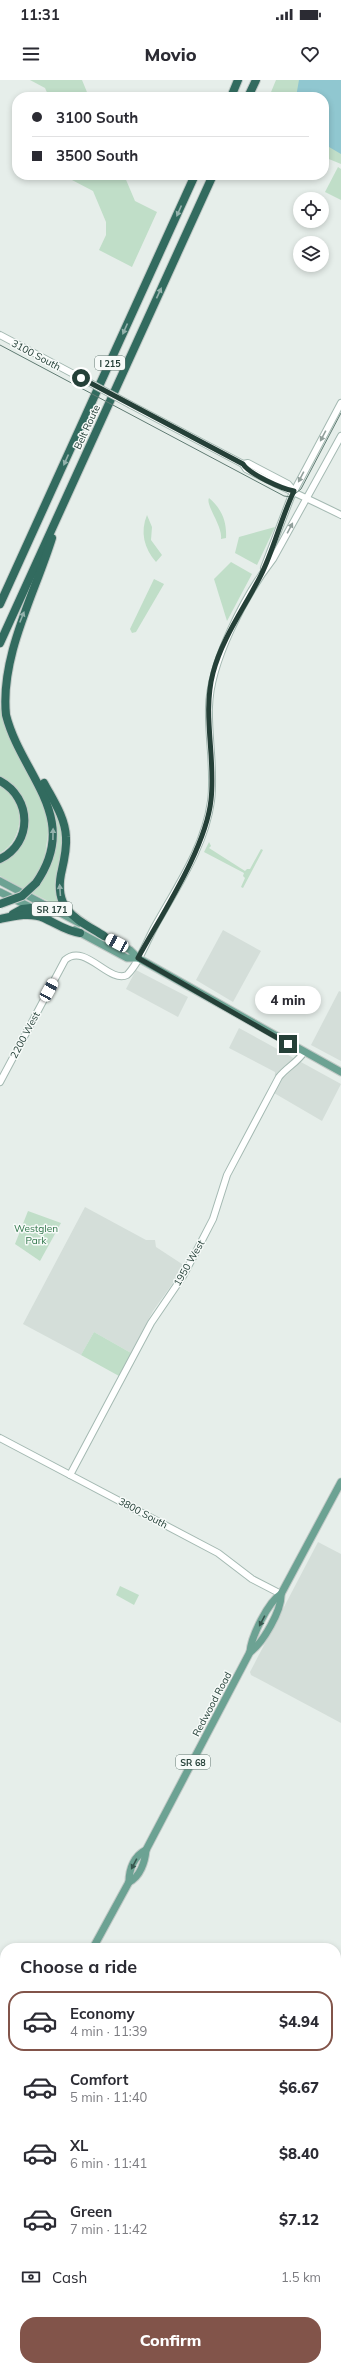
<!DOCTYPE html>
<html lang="en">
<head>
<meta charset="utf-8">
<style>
  body { margin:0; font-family:Mulish,sans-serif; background:#f2f2f3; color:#2b2b33; height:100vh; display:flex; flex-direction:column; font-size:15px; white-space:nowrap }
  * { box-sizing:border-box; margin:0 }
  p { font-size:13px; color:#7c7c81 }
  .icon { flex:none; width:22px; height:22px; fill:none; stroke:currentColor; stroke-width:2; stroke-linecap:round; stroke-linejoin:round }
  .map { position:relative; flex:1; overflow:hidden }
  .drawer { position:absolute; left:0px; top:1863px; width:341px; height:428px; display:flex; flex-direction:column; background:#fff; border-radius:16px 16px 0 0; box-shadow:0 2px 6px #0003 }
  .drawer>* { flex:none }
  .guide { position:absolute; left:12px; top:12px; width:317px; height:88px; border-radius:16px; box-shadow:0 2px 6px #0003; display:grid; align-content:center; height:88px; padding:0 20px; background:#fff }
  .buttons { position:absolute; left:293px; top:112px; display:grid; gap:8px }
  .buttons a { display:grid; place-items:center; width:36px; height:36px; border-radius:50%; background:#fff; box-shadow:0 2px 6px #0003; font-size:20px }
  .end { position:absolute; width:18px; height:18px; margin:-9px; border:5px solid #254038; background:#fff; box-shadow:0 0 0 2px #fff }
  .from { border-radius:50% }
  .bubble { position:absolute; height:28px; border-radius:14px; background:#fff; box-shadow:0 2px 6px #0003; font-size:13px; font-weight:800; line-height:28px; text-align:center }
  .car { position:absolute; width:12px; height:24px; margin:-12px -6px; border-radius:5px; box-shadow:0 0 3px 1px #0007; background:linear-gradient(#fff 24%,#345 0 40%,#fff 0 76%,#345 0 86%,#fff 0) }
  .guide b { display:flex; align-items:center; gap:14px; height:38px; font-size:15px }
  .guide b+b { border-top:1px solid #e1e1e2 }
  .guide i { width:10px; height:10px; background:#2b2b33 }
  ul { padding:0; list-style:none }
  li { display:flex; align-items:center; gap:12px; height:60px; margin:0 8px 6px; padding:0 12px; border:2px solid transparent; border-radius:16px }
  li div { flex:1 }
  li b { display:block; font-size:15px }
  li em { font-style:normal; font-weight:800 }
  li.on { border-color:#82544a }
  li>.icon { width:36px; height:36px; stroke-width:1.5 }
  h2 { padding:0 20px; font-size:18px; line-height:48px }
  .pay { display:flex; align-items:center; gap:10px; height:44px; padding:0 20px; font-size:15px }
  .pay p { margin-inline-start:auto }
  .action { display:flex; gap:8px; margin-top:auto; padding:8px 20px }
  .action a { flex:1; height:46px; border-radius:16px; background:#82544a; color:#fff; font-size:16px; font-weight:800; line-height:46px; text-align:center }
  .status { display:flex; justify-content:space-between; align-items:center; height:28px; padding:0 20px; background:#fff; direction:ltr }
  .status svg { height:11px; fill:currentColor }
  header { display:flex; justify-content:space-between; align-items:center; height:52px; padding:0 20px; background:#fff; font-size:18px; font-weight:800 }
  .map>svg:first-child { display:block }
</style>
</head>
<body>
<div class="status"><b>11:31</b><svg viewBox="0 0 49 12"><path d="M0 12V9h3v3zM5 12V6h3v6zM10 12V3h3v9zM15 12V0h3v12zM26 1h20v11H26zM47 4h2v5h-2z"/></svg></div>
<header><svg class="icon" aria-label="menu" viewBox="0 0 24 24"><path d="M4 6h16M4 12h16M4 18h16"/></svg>Movio<svg class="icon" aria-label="heart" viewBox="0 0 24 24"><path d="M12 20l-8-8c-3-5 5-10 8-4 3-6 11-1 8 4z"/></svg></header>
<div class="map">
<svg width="341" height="2291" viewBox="0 0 341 2291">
  <rect width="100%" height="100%" fill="#e6eeea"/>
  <g fill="#d4ded9">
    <polygon points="223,850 261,871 233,922 196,900"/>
    <polygon points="136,890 188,917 178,937 126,909"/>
    <polygon points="339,911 341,912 341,981 311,965"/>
    <polygon points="239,948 341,1004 322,1041 274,1013 275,992 229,968"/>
    <polygon points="85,1127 146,1160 155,1160 156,1167 185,1186 153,1231 131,1273 94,1252 81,1275 23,1244"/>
    <polygon points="318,1462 341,1474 341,1643 251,1595 250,1592"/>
    <polygon points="0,1921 5,1923 5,2021 0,2030"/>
    <polygon points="5,2056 5,2192 3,2196 0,2194 0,2065"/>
    <polygon points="104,2286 198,2286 195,2291 105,2291"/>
  </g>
  <g fill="#c0dec8">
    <polygon points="30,0 82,0 89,17 49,17 45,8"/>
    <polygon points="276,0 341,0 341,84 324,77 324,17 269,17"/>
    <polygon points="338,87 341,89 341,120 325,112"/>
    <polygon points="73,95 124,95 135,121 157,132 132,187 99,170 106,155 106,142 93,111 72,100"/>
    <path d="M 209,418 C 222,429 227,442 226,458 L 221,459 C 223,446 205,425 209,418 Z"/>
    <path d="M 147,435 L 152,447 L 151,460 L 162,475 L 156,482 C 144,468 140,452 147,435 Z"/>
    <polygon points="275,447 257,485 235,473 239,457"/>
    <polygon points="231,482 252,494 227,541 214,499"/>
    <polygon points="154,499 164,504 136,552 132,553 130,549"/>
    <polygon points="0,625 3,640 15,670 47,731 48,753 45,776 38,794 24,809 0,796 0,782 16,771 27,740 24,720 13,705 0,697"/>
    <path d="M 0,705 C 27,718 25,760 0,773 Z"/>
    <path d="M 47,713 C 51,723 61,736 62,747 C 66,774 53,801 60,827 L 32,813 C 62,778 52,754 47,713 Z"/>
    <polygon points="209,762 211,766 209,768 245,791 247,789 250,789 261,769 263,770 243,808 241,807 245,798 243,796 244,793 204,772"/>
    <polygon points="28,1131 61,1143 40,1181 15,1164"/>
    <polygon points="94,1252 131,1273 119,1296 81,1275"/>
    <polygon points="120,1506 139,1515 134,1525 116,1515"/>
    <polygon points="152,2286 198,2286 195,2291 150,2291"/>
  </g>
  <polygon fill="#90c7d0" points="299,0 341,0 341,74 324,64 324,17 296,17"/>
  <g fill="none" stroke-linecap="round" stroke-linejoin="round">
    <polyline stroke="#90c7d0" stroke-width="1" points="267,95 268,96"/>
    <defs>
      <g id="secondary">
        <polyline points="0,255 81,298"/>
        <path d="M 131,325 L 243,384 L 246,389 C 277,405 309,419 341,435"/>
        <polyline points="243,384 248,383 288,404 294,411"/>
        <polyline points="264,488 291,417 341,323"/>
        <path d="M 0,1002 L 65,880 C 85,862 109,904 127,895 C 139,883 146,863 154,848 C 176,808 205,767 211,721 C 215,690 208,658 209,627 C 210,582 245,515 273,479 L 341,356"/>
        <polyline points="0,1358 218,1473 252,1499 281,1514"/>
        <path d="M 70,1395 L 151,1243 L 183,1196 L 198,1168 L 213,1139 L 227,1095 L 279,997 C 287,987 297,983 304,972"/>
        <polyline points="0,1911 5,1913"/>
        <polyline points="336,1983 341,1983"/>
        <polyline points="0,2094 5,2096"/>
        <polyline points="336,2272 341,2274"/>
        <polyline points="100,2286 102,2291"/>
      </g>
      <g id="primary">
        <polyline points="0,801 79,843"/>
        <polyline points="0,812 48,836"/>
        <polyline points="75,850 127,878 138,878"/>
        <polyline points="100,854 130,870 138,878 341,992"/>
        <path d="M 250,1572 C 263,1563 282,1530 281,1514 L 341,1402"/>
        <path d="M 129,1802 C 140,1797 145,1782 146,1770 L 250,1572 C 251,1557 268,1522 281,1514"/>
        <path d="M 93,1868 L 129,1802 C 129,1789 134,1776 146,1770"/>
        <polyline points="0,2044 5,2034"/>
      </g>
      <g id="highway">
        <polyline points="231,17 238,0"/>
        <polyline points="248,17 256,0"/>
        <polyline points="0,524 195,95"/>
        <polyline points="0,563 213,95"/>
        <path d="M 0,701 C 32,718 33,763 0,779"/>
        <path d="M 44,703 C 53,720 65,737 66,757 C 67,769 64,781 61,794 C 54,831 77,839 104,856"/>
        <path d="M 36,803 C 82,737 21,695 6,635 C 0,576 35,513 52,458"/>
        <polyline points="13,834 22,829 31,828"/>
        <path d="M 0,839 C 14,836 31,832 44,838 C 57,844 66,851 80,853"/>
      </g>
    </defs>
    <use href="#secondary" stroke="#a4b9b2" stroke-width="8"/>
    <use href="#primary" stroke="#c2cac7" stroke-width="9"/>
    <use href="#highway" stroke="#c2cac7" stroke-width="10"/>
    <use href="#secondary" stroke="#fff" stroke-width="6"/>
    <use href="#primary" stroke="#6ca293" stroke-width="7"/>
    <use href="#highway" stroke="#326b5f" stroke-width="8"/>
    <polyline stroke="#607b73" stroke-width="1" points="0,265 284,416 291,417 301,409 341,333"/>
    <defs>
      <polyline id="secondary-bridge" points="81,298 131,325"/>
      <polyline id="highway-bridge" points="0,824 22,816 36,803"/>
    </defs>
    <use href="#secondary-bridge" stroke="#a4b9b2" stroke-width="8" stroke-linecap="butt"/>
    <use href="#highway-bridge" stroke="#c2cac7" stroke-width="10" stroke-linecap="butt"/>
    <use href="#secondary-bridge" stroke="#fff" stroke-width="6"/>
    <use href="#highway-bridge" stroke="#326b5f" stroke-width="8"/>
  </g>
  <defs><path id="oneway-solid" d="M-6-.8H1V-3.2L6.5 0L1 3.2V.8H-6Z"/></defs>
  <g fill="#94b2ac">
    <use href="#oneway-solid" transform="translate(179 131) rotate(114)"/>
    <use href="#oneway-solid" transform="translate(159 213) rotate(-65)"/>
    <use href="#oneway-solid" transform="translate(125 249) rotate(114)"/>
    <use href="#oneway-solid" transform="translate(66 380) rotate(114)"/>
    <use href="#oneway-solid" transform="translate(22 537) rotate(-68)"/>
    <use href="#oneway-solid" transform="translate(53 754) rotate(-89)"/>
    <use href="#oneway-solid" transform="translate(60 810) rotate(-94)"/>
  </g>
  <g fill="#92a09c">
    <use href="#oneway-solid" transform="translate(323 356) rotate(118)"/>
    <use href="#oneway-solid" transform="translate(301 397) rotate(118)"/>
    <use href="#oneway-solid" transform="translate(290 448) rotate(-62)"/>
  </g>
  <g fill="#37584f">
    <use href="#oneway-solid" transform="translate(262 1541) rotate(118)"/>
    <use href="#oneway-solid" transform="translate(134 1784) rotate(118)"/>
  </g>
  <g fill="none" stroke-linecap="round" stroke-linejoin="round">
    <path stroke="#254038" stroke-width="5" d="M 81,298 L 243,384 C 249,394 282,409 294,411 C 281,438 274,469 261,495 C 245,527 222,558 213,593 C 202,635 216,678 211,720 C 206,768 162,834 138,878 L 288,964"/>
  </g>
  <g text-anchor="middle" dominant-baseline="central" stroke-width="3" stroke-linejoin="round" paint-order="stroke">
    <g fill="#f6faf8" stroke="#647872" stroke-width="1">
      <rect x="95" y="276" width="30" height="14" rx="3"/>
      <rect x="32" y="822" width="40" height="14" rx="3"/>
      <rect x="176" y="1675" width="34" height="14" rx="3"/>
    </g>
    <g font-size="9" font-weight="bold" fill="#254038">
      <text x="110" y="283">I 215</text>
      <text x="52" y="829">SR 171</text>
      <text x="193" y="1682">SR 68</text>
    </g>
    <g font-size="10" fill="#254038" stroke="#f6faf8">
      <text transform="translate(36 275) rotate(28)">3100 South</text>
      <text transform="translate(87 347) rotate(-65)">Belt Route</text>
      <text transform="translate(25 955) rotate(-62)">2200 West</text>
      <text transform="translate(189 1183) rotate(-60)">1950 West</text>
      <text transform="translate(143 1433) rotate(28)">3800 South</text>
      <text transform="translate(212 1624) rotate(-62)">Redwood Road</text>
    </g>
    <g font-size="10" fill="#30764a" stroke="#f6faf8">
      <text x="36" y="1148">Westglen<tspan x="36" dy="12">Park</tspan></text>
    </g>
  </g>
</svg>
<div class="buttons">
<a><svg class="icon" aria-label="locate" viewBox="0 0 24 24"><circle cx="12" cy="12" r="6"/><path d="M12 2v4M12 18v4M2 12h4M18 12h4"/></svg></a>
<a><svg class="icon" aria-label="layers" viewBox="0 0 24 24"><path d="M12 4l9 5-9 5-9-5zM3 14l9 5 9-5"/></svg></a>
</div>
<i class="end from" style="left:81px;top:298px"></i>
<i class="end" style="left:288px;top:964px"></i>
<div class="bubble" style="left:255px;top:906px;width:66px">4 min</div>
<i class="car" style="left:117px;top:863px;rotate:298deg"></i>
<i class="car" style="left:49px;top:910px;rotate:29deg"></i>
<div class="guide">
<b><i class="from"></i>3100 South</b>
<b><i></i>3500 South</b>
</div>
<section class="drawer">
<h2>Choose a ride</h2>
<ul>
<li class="on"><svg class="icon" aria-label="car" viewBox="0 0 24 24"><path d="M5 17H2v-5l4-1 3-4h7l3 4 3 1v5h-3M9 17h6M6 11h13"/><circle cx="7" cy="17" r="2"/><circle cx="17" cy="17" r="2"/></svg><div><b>Economy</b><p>4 min · 11:39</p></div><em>$4.94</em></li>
<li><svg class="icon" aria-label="car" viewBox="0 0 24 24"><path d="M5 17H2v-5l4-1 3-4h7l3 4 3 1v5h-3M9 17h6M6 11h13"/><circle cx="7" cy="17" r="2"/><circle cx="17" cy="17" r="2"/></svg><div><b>Comfort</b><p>5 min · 11:40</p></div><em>$6.67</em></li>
<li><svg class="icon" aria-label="car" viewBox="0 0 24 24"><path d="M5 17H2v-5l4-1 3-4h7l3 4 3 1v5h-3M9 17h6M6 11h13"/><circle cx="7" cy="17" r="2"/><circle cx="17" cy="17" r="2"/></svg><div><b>XL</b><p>6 min · 11:41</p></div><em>$8.40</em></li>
<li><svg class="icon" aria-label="car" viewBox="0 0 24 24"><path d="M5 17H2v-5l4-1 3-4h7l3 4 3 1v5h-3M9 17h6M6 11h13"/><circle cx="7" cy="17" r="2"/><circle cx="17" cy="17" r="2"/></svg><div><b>Green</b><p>7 min · 11:42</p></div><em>$7.12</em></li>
</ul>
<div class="pay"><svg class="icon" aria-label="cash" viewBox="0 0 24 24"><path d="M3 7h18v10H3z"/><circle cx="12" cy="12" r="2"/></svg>Cash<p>1.5 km</p></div>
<div class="action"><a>Confirm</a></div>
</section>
</div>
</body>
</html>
